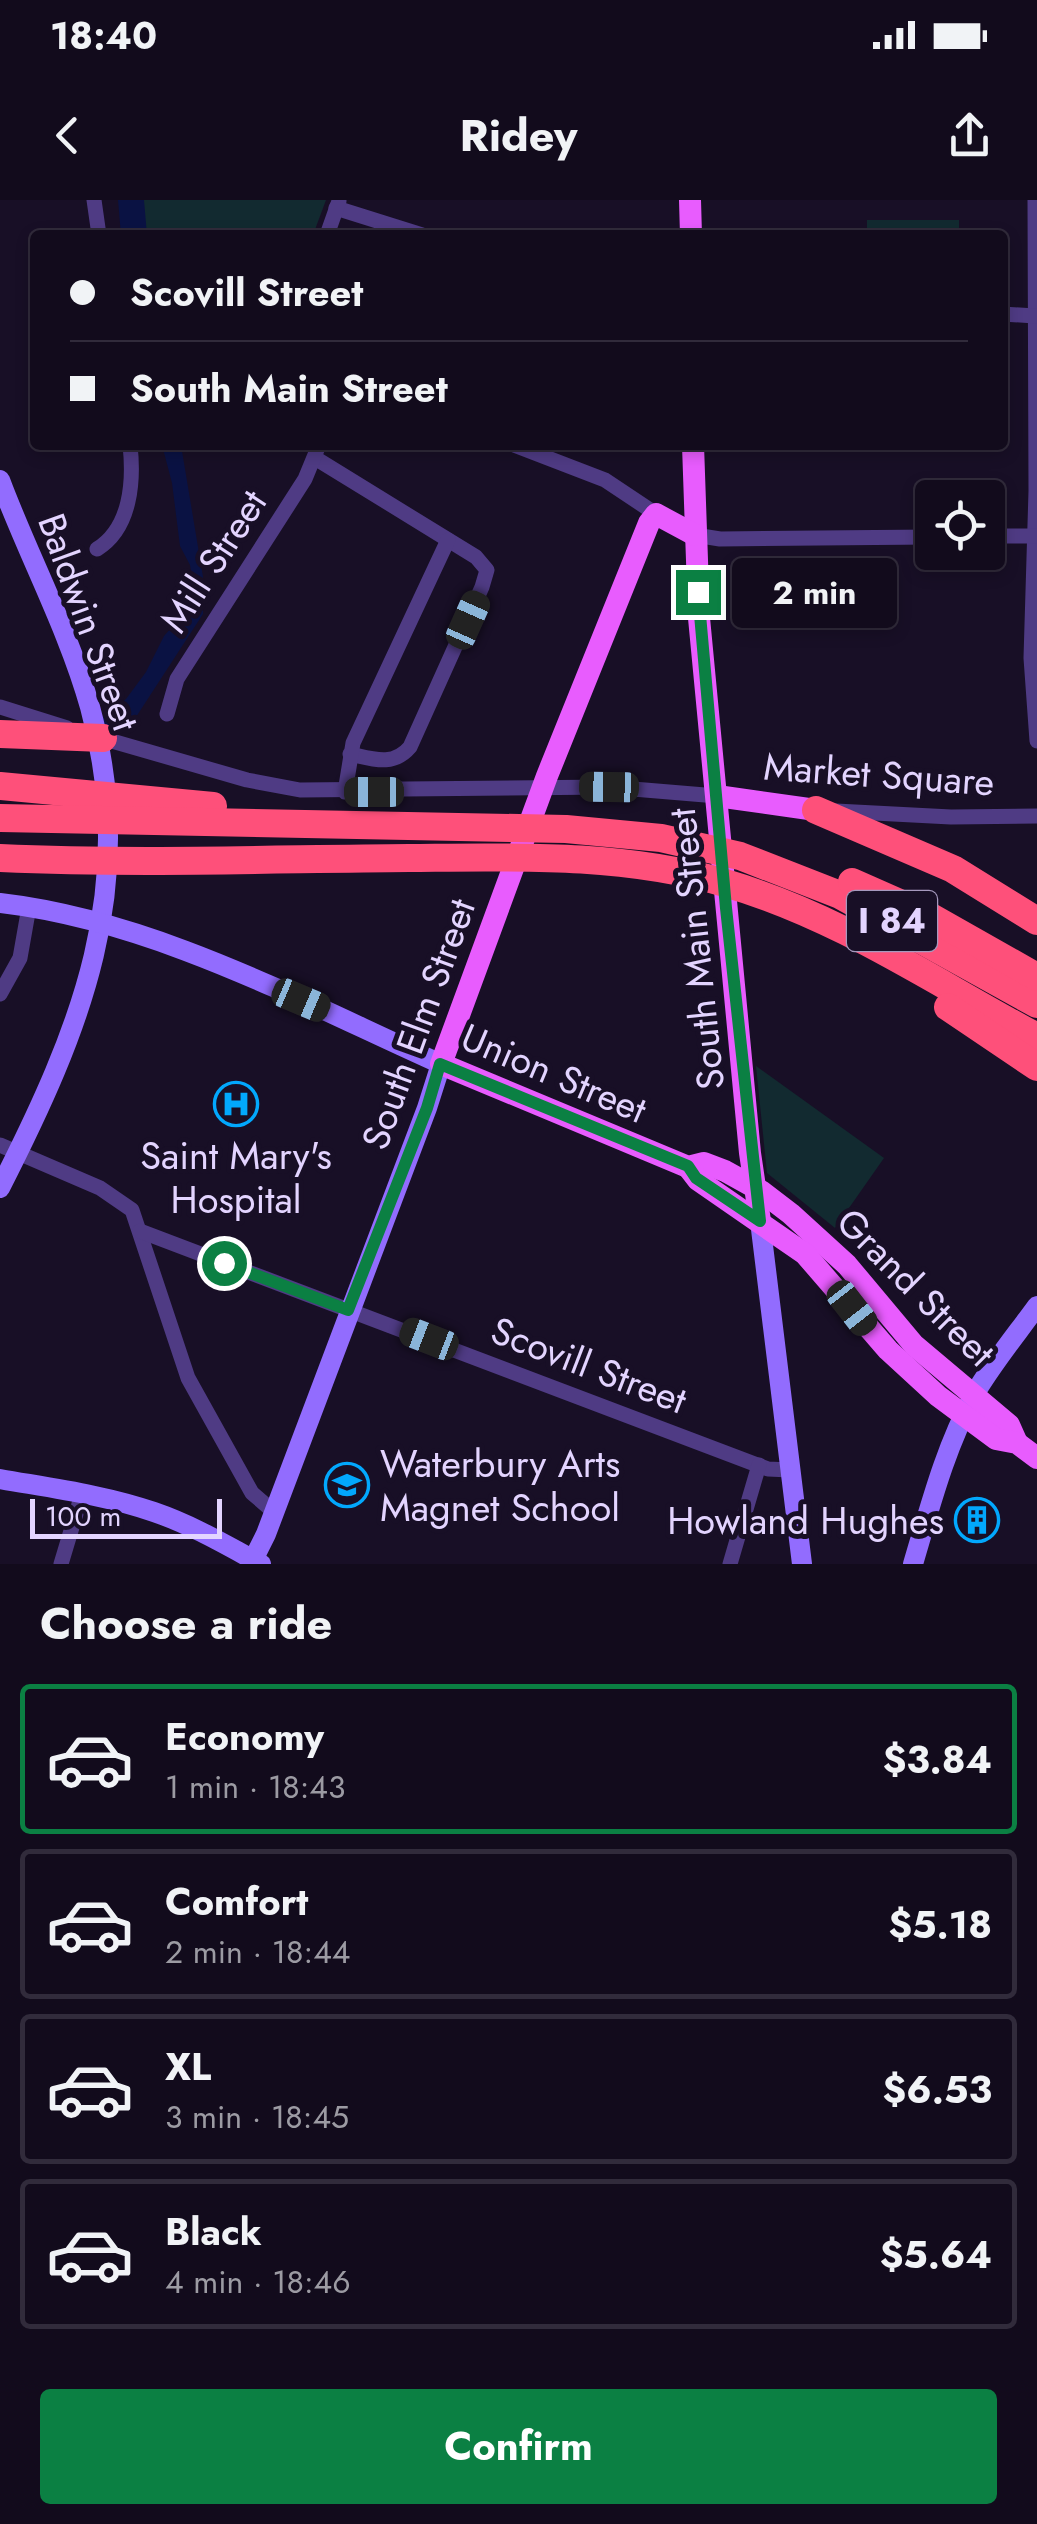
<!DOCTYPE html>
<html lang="en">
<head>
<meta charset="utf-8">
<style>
  body { margin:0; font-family:Jost,sans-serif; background:#1f1929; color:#f1f3f6; height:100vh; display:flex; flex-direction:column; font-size:38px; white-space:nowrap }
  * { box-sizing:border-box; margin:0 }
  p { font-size:32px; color:#9c9ba3 }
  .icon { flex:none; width:55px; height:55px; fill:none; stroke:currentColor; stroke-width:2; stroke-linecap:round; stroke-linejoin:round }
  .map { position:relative; height:1364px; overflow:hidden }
  .sheet { display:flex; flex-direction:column; background:#120b1c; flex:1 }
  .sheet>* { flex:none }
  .banner { position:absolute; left:30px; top:30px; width:978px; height:220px; border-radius:10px; box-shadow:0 5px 15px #0003,0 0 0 2px #312b3b; display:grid; align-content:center; height:220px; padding:0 40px; background:#120b1c }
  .tools { position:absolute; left:915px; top:280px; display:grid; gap:20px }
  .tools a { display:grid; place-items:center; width:90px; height:90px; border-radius:10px; background:#120b1c; box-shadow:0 5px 15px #0003,0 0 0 2px #312b3b; font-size:50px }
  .scale { position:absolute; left:30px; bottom:25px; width:192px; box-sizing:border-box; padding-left:10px; border:5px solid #e3d4ff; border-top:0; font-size:28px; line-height:35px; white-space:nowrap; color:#e3d4ff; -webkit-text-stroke:8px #180f26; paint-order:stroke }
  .end { position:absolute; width:45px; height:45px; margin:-22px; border:12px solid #0b8043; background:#fff; box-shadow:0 0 0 5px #fff }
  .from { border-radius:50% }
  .bubble { position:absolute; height:70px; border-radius:10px; background:#120b1c; box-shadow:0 5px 15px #0003,0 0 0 2px #312b3b; font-size:32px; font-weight:700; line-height:70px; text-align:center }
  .car { position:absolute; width:30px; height:60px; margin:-30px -15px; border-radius:12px; box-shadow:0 0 8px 2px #0007; background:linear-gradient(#222 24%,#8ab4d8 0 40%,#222 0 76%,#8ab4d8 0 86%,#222 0) }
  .banner b { display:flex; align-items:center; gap:35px; height:95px; font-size:38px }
  .banner b+b { border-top:2px solid #312b3b }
  .banner i { width:25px; height:25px; background:#f1f3f6 }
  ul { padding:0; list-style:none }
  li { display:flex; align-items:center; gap:30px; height:150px; margin:0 20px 15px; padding:0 20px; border:5px solid #312b3b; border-radius:10px }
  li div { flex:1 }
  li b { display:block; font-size:38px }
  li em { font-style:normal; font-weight:700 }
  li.on { border-color:#0b8043 }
  li>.icon { width:90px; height:90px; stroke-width:1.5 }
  h2 { padding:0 40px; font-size:45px; line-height:120px }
  .button { display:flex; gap:20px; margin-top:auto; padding:20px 40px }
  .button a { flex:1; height:115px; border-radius:10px; background:#0b8043; color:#fff; font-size:40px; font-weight:700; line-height:115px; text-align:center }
  .status { display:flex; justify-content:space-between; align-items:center; height:70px; padding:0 50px; background:#120b1c; direction:ltr }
  .status svg { height:28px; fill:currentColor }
  header { display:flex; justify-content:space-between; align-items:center; height:130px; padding:0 40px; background:#120b1c; font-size:45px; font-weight:700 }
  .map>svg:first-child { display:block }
</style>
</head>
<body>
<div class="status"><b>18:40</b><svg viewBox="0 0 49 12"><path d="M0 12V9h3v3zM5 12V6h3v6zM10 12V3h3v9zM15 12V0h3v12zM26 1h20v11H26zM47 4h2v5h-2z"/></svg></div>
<header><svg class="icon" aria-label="back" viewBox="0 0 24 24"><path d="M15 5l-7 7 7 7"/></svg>Ridey<svg class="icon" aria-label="share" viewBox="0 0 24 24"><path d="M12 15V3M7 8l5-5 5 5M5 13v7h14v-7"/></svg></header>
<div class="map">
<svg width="1037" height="1364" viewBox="0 0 1037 1364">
  <rect width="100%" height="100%" fill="#180f26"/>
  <g fill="#122a30">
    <polygon points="120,0 326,0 313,35 123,35"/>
    <rect x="867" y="20" width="92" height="15"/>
    <polygon points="756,866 884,958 835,1028 767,973"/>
  </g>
  <g fill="#0a1243">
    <polygon points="118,0 144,0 147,35 121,35"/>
    <polygon points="162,245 181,245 203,377 203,414 136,517 121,529 96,522 126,499 146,472 164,436 183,415 193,383 190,365 180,346 172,283"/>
  </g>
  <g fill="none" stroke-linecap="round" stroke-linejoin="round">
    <g stroke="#4f3b84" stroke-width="15">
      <polyline points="94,0 99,35"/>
      <polyline points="1035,0 1036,291 1031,458 1037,541"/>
      <polyline points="336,8 422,35"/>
      <polyline points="327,35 339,1"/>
      <polyline points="1002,114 1035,116"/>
      <polyline points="514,245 605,280 656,314"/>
      <path d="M 315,258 L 476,357 L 487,370 L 482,387 L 410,547 C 393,567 373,559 350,554"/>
      <polyline points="695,335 720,339 932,337"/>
      <polyline points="988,336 1036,336"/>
      <path d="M 97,349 C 131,328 134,281 130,245"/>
      <polyline points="0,507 67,528"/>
      <polyline points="167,514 177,479 305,279 319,245"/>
      <polyline points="98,537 247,580 300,590 609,587 717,596"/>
      <polyline points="345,592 353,543 448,340"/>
      <polyline points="836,611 951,617 1037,616"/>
      <polyline points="0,794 20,758 29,707"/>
      <polyline points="0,945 100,988 132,1010 188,1178 252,1293 274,1312"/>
      <polyline points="140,1031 768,1269 790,1270"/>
      <polyline points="61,1364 82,1294"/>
      <polyline points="730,1364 759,1265"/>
    </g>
    <g stroke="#926cfe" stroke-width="20">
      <path d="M 0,280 C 28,355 68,429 90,507 C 139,688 81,829 0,988"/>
      <path d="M 0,703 C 155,721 300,801 441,864 L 427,908 L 266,1334 L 251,1364"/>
      <polyline points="760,1021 802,1364"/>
      <path d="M 0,1279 C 51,1288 105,1295 154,1312 C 192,1325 226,1345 261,1364"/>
      <path d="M 913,1364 C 930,1307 945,1248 974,1195 C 992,1164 1016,1135 1037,1106"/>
    </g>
    <g stroke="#e85cfe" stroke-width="22">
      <polyline points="690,0 691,35"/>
      <polyline points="693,245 699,418 750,953 760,1021"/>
      <polyline points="695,335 656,314 649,323 547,576 441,864 688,967 704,963 725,971 761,991 791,1014 847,1065 914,1145 1009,1225 1017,1243"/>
      <polyline points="717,596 816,610"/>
      <polyline points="688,967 698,980 805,1054 888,1150 938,1196 996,1239 1017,1243 1037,1258"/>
    </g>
    <g stroke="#fe507a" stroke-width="28">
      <polyline points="0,534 103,538"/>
      <polyline points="0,586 213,606"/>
      <polyline points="816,610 953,669 1037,721"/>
      <polyline points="0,618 566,629 661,638 740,656 840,695 1037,804"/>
      <path d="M 0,658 C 136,664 273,659 409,658 C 516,657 622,653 725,683 C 839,716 934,782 1037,837"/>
      <polyline points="852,682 929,716 1037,777"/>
      <polyline points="948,807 1037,867"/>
    </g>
  </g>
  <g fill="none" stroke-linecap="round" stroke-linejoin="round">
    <polyline stroke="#0b8043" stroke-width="12" points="224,1063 348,1110 427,908 440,864 688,966 696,978 760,1021 726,708 698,392"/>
  </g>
  <defs>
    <symbol id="hospital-ring" viewBox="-11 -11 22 22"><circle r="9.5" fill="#180f26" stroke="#02a8fd" stroke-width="1.5"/><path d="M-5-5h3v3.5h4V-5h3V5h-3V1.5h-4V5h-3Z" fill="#02a8fd"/></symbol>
    <symbol id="school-ring" viewBox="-11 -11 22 22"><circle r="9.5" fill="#180f26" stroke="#02a8fd" stroke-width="1.5"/><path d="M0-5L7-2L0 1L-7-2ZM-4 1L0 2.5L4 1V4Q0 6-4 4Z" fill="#02a8fd"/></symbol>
    <symbol id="building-ring" viewBox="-11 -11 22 22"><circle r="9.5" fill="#180f26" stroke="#02a8fd" stroke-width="1.5"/><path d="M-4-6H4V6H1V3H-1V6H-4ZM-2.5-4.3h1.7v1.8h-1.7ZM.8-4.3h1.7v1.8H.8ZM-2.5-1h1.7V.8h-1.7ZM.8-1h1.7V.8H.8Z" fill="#02a8fd"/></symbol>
  </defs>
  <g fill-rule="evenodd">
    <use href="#hospital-ring" x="211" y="879" width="50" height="50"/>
    <use href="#school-ring" x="322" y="1260" width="50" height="50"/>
    <use href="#building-ring" x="952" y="1295" width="50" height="50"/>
  </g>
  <g text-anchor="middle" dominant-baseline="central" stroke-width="10" stroke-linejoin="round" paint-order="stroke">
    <rect fill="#180f26" stroke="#a699be" stroke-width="2.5" x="847" y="691" width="90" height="60" rx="8"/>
    <g font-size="35" font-weight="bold" fill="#e3d4ff">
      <text x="892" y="721">I 84</text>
    </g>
    <g font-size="38" fill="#e3d4ff" stroke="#180f26">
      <text transform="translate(213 361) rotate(-57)">Mill Street</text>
      <text transform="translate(89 422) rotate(70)">Baldwin Street</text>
      <text transform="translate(879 574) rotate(4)">Market Square</text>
      <text transform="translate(696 749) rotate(-96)">South Main Street</text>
      <text transform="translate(418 824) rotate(-70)">South Elm Street</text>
      <text transform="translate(554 873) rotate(23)">Union Street</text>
      <text transform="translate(916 1087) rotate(45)">Grand Street</text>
      <text transform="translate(589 1165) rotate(21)">Scovill Street</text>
    </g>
    <g font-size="38" fill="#e3d4ff" stroke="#180f26">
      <text x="236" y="955">Saint Mary's<tspan x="236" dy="44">Hospital</tspan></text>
      <text x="380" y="1263" text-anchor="start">Waterbury Arts<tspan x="380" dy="44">Magnet School</tspan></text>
      <text x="944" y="1320" text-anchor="end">Howland Hughes</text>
    </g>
  </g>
</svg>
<div class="tools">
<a><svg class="icon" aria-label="locate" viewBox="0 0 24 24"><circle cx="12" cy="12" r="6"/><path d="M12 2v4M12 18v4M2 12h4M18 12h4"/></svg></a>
</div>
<div class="scale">100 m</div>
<i class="end from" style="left:224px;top:1063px"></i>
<i class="end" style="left:698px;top:392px"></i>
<div class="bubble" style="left:732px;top:358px;width:165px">2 min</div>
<i class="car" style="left:468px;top:420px;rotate:24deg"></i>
<i class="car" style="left:609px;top:587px;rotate:271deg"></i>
<i class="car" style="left:374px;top:592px;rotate:270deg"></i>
<i class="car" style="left:301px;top:800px;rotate:113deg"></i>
<i class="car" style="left:852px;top:1108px;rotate:142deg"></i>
<i class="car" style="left:429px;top:1139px;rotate:291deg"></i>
<div class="banner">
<b><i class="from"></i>Scovill Street</b>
<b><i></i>South Main Street</b>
</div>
</div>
<section class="sheet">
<h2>Choose a ride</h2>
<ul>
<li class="on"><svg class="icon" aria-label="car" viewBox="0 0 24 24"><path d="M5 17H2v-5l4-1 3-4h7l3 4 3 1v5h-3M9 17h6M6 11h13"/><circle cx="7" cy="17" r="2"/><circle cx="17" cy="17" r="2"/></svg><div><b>Economy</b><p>1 min · 18:43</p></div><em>$3.84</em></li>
<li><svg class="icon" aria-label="car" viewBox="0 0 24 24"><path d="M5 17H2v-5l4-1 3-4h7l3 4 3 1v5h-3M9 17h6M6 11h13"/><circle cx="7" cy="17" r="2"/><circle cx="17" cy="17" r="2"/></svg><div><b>Comfort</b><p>2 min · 18:44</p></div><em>$5.18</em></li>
<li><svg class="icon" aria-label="car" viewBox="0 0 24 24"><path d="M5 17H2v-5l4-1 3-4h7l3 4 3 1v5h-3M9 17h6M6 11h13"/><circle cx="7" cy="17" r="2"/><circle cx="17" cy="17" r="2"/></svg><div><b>XL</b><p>3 min · 18:45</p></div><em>$6.53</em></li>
<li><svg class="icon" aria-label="car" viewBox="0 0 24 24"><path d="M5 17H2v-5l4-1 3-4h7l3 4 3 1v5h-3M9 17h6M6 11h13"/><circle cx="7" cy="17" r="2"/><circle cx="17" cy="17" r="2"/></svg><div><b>Black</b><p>4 min · 18:46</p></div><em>$5.64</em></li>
</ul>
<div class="button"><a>Confirm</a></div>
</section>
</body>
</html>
